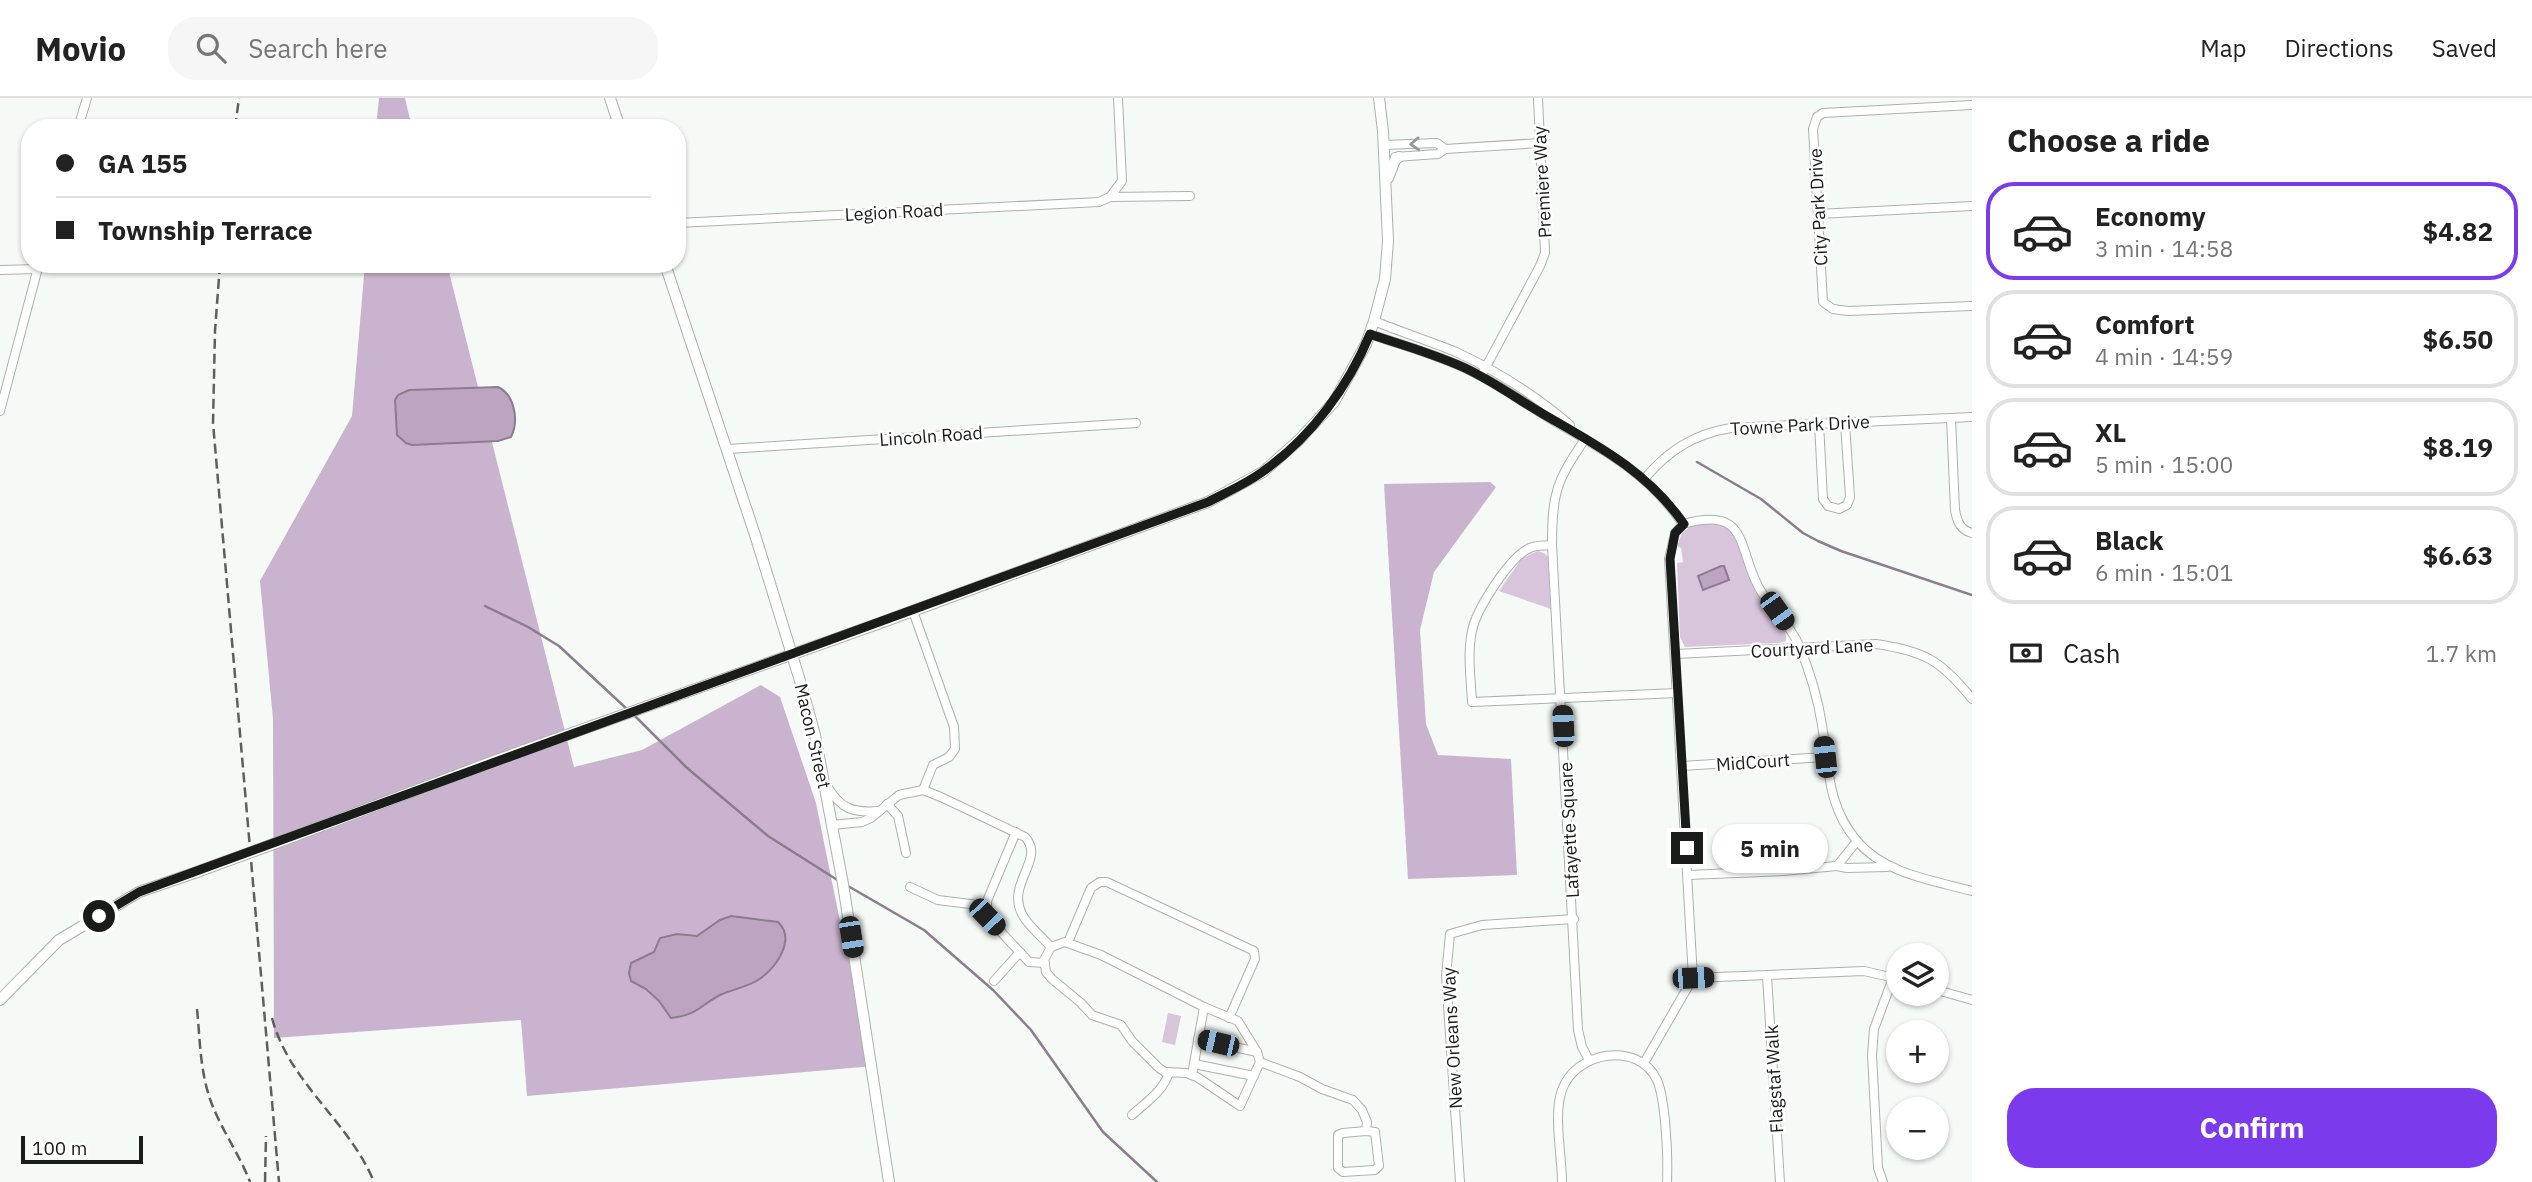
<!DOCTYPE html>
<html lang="en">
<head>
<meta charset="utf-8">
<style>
  body { margin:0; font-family:"IBM Plex Sans",sans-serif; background:#f6f6f6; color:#222; height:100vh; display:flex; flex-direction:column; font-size:26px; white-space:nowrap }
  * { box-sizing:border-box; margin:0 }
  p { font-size:23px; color:#767676 }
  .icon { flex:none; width:38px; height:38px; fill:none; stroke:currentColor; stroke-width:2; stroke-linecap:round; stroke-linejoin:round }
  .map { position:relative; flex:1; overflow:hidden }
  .side { display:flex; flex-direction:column; background:#fff; width:560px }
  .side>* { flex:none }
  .guide { position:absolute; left:21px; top:21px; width:665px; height:154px; border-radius:28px; box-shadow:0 2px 5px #0004; display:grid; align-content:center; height:154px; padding:0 35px; background:#fff }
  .fabs { position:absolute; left:1886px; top:845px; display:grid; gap:14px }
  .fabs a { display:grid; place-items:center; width:63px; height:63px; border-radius:50%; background:#fff; box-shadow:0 2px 5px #0004; font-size:35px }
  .scale { position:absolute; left:21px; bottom:18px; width:122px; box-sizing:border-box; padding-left:7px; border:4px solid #1a1c1a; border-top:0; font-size:19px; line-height:24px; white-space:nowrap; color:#1a1c1a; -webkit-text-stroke:5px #fff; paint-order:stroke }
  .end { position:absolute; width:32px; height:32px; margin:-16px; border:9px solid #1a1c1a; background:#fff; box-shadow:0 0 0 4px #fff }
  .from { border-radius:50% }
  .bubble { position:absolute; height:49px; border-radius:24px; background:#fff; box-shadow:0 2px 5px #0004; font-size:23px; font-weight:700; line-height:49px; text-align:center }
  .car { position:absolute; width:21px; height:42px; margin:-21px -10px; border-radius:9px; box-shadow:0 0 5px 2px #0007; background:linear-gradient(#222 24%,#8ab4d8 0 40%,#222 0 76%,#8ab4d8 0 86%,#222 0) }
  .guide b { display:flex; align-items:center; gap:24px; height:66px; font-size:26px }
  .guide b+b { border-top:2px solid #e0e0e0 }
  .guide i { width:18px; height:18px; background:#222 }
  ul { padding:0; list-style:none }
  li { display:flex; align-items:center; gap:21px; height:98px; margin:0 14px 10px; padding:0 21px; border:4px solid #e0e0e0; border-radius:28px }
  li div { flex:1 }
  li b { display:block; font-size:26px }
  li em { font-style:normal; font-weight:700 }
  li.current { border-color:#7c3aed }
  li>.icon { width:63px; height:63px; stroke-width:1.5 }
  h2 { padding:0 35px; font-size:32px; line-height:84px }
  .pay { display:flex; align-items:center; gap:18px; height:77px; padding:0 35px; font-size:26px }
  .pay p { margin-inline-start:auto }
  .primary-button { display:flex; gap:14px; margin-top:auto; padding:14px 35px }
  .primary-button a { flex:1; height:80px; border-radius:28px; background:#7c3aed; color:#fff; font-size:28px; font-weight:700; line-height:80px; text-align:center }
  header { display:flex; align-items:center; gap:42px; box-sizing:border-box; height:98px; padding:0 35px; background:#fff; border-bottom:2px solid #e0e0e0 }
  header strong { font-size:33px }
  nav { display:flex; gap:38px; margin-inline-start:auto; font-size:24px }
  .search { width:490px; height:63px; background:#f6f6f6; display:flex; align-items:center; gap:18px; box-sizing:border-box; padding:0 24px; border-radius:28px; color:#767676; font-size:26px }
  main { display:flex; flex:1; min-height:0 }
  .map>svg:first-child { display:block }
</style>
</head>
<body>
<header>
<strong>Movio</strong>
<div class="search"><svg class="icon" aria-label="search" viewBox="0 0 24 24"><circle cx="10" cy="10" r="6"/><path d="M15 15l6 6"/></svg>Search here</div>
<nav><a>Map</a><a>Directions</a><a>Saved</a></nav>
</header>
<main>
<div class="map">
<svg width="1972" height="1084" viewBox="0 0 1972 1084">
  <rect width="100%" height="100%" fill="#f5faf6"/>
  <g fill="#d8c5db">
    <path d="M 1695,425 L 1721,425 C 1743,440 1743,464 1753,487 C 1761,504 1789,525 1786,543 L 1779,545 L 1685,549 L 1680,539 L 1677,465 L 1683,464 L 1681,450 L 1677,448 L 1682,435 Z"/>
    <polygon points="1538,453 1544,455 1548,459 1551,511 1499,493 1522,460"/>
    <polygon points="1168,915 1181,918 1175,947 1162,944"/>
  </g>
  <g fill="#cab3ce">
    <polygon points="379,0 405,0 412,30 376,30"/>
    <polygon points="365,166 447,166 574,669 642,652 761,587 780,599 816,705 844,843 874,968 527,998 521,922 274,940 273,621 260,483 352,318"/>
    <polygon points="1490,384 1496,389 1434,474 1420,532 1426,626 1438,657 1511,661 1517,777 1408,781 1384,386"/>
  </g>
  <g fill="#bda5c1" stroke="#8c7c8f" stroke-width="2">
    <path d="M 498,289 C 515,297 519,323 511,339 L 498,343 L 412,347 L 406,345 L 397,337 L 395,302 L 398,297 L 409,292 Z"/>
    <polygon points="1721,468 1724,468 1729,482 1703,492 1698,478"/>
    <path d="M 731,818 L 778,824 C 796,841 777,868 761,880 C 749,889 733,891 720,897 C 699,908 698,917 671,920 L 659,903 L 646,891 L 631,883 L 629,875 L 631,865 L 654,854 L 660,840 L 677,836 L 697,838 L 720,822 Z"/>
  </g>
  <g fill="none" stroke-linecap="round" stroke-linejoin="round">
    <g stroke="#8c7c8f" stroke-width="2.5">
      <polyline points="1697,364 1761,401 1803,435 1818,443 1841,453 1972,497"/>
      <polyline points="485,508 528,529 559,548 628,612"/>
      <polyline points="633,616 686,669 768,738 839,783"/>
      <polyline points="848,788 924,832 993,892 1031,932 1103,1034 1157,1084"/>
    </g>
    <defs>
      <g id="minor">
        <polyline points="1972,7 1823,15 1817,19 1813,31 1823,204 1833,211 1848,213 1972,208"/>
        <polyline points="78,30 87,0"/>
        <polyline points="1383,47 1437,45 1445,51"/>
        <polyline points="1395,59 1438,56 1445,51 1540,45"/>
        <polyline points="1110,99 1122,83 1118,0"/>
        <polyline points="1818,116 1972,108"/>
        <polyline points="677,125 1099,104 1110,99 1190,98"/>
        <polyline points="0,172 38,171"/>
        <path d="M 1374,223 C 1401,234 1429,243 1456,254 C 1497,273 1535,297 1570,327"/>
        <path d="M 1370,236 C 1404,248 1439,257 1471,273 C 1500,287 1527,307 1554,323 C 1606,353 1649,376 1683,426 L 1675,435 L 1669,461 L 1693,880 L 1644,965"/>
        <polyline points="1481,278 1540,168 1545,155 1538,0"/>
        <polyline points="0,313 39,166"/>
        <path d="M 1951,320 L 1955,412 C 1957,423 1960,432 1972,435"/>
        <polyline points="1819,326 1823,401 1828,408 1839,411 1847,407 1850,399 1845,325"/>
        <path d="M 1585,341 C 1556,384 1552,395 1552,447 L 1578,932 L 1582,949 L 1589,962"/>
        <polyline points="727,351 1136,325"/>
        <path d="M 1645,380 C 1669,352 1694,336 1731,330 L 1972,319"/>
        <path d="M 1683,426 C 1748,408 1737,447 1758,488 C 1770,511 1791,526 1800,550 C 1810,574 1818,602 1822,627 C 1829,670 1827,708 1857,743 C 1885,776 1932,782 1972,793"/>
        <path d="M 1552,447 C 1546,448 1536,447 1530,450 C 1510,458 1476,512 1472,533 C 1467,556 1471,581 1472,604 L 1677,595"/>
        <polyline points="913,513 954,629 955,651 949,659 933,667 923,692"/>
        <path d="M 1676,556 L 1876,546 C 1924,553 1941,562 1972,601"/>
        <polyline points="1682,668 1825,659"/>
        <path d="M 827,688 C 841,711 852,715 879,713"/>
        <polyline points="887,706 898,718 906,755"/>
        <path d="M 832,727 L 862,724 L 871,720 L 899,697 L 923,692 L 941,699 L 1025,739 C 1046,761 1006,785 1022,816 C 1028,828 1042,839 1051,849"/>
        <polyline points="1016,734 987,803 987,819 1029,864 1045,865"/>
        <polyline points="1837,768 1847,770 1887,769"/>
        <polyline points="1688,777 1783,773 1837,768 1857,743"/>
        <polyline points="910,789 938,802 986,808"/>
        <polygon points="1065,844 1101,857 1204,909 1238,923 1257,954 1260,964 1240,1008 1197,979 1186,975 1165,974 1159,970 1132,943 1121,927 1092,917 1081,905 1052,881 1046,874 1044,862 1051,849"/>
        <polyline points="1068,844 1091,790 1100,784 1107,784 1254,853 1255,861 1229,920"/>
        <polyline points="1767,878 1780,1084"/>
        <polyline points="1693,880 1864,873 1899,881"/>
        <polyline points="994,883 1020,854"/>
        <polyline points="1937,892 1972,902"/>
        <polyline points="1198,941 1257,954"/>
        <polyline points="1260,964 1300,979 1322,991 1353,1002 1362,1012 1367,1024 1366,1033"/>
        <polyline points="1194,966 1254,978"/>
        <polyline points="1192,977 1204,909"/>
        <path d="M 1132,1017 C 1145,1005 1164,993 1169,974"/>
        <polygon points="1366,1033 1375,1034 1379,1068 1375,1072 1343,1074 1338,1070 1338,1037 1343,1035"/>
        <polyline points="1460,1084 1446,878 1450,836 1482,827 1574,821"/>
        <path d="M 1562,1084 C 1562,1058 1553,1016 1562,992 C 1575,954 1638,942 1657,982 C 1666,1003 1668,1060 1667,1084"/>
        <polyline points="1883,1084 1878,1070 1872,957 1874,931 1893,880"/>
      </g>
      <g id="major">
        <polyline points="610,0 620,30"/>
        <polyline points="1388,80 1395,62 1399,59"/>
        <polyline points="665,166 756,440 801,586 815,637 843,786 889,1084"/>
        <polyline points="279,744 491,664 883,524 1208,404 1263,374 1299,342 1334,304 1366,246 1374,223 1385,181 1388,143 1383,33 1379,0"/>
        <polyline points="0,902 59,842 139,794 197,774"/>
      </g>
    </defs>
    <use href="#minor" stroke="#acb1ad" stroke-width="10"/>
    <use href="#major" stroke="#acb1ad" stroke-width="12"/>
    <use href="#minor" stroke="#fff" stroke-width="8"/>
    <use href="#major" stroke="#fff" stroke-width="10"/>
    <g stroke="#5c5f5c" stroke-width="2.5" stroke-dasharray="10 5" stroke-linecap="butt">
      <polyline points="235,30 239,0"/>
      <polyline points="220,166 215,233 213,325 279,1084"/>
      <path d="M 197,911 C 200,941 200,972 210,1001 C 220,1030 239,1055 250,1084"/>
      <path d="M 272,920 C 289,985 349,1023 374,1084"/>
      <polyline points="265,1084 266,1038"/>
    </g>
    <defs>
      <polyline id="major-bridge" points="197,774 279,744"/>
    </defs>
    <use href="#major-bridge" stroke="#acb1ad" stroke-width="12" stroke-linecap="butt"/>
    <use href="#major-bridge" stroke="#fff" stroke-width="10"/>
  </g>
  <defs><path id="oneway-chevron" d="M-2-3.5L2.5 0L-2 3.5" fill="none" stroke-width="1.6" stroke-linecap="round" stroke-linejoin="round" transform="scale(1.75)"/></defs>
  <use stroke="#989998" href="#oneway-chevron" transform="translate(1415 46) rotate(177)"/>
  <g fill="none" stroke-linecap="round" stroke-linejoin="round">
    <path stroke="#1a1c1a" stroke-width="9" d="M 99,818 L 139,794 L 1208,404 C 1227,394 1248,385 1265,372 C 1312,338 1348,289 1370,236 C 1404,248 1439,257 1471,273 C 1499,287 1523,305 1550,320 C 1602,350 1648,375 1684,426 L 1675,435 L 1670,461 L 1687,750"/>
  </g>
  <g text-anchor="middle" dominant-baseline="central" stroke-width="5" stroke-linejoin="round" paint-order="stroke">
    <g font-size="18" fill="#1a1c1a" stroke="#fff">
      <text transform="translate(1542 84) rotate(-93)">Premiere Way</text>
      <text transform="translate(1818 109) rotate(-93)">City Park Drive</text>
      <text transform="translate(894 114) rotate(-3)">Legion Road</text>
      <text transform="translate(1800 327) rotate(-3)">Towne Park Drive</text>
      <text transform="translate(931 338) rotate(-4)">Lincoln Road</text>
      <text transform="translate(1812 550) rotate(-3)">Courtyard Lane</text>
      <text transform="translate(813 638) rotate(77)">Macon Street</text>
      <text transform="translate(1753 664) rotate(-4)">MidCourt</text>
      <text transform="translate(1569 732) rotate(-93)">Lafayette Square</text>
      <text transform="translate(1452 940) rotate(-93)">New Orleans Way</text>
      <text transform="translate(1774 981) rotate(-93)">Flagstaf Walk</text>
    </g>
  </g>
</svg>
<div class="fabs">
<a><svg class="icon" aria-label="layers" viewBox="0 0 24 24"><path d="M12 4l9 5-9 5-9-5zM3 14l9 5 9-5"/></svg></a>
<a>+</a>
<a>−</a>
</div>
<div class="scale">100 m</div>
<i class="end from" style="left:99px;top:818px"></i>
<i class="end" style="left:1687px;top:750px"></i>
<div class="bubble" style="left:1712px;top:726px;width:116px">5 min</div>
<i class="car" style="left:1777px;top:513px;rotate:144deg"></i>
<i class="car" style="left:1563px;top:628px;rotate:357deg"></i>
<i class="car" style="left:1825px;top:659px;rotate:354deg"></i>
<i class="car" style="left:987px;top:819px;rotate:136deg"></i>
<i class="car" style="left:851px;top:839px;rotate:171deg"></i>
<i class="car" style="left:1693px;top:880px;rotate:88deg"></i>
<i class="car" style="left:1218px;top:945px;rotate:283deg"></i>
<div class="guide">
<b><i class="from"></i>GA 155</b>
<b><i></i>Township Terrace</b>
</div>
</div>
<section class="side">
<h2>Choose a ride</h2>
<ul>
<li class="current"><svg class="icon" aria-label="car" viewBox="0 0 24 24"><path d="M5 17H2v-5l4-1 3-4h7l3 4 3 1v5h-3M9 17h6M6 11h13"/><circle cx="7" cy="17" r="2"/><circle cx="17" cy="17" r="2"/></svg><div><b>Economy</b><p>3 min · 14:58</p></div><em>$4.82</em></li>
<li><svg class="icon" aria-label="car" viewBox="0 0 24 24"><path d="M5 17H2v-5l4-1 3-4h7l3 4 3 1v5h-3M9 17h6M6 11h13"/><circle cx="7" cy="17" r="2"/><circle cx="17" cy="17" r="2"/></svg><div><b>Comfort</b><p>4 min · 14:59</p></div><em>$6.50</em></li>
<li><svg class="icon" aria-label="car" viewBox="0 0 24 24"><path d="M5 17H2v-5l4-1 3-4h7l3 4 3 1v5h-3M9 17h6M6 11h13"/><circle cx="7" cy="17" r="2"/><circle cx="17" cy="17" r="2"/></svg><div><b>XL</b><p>5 min · 15:00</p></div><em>$8.19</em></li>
<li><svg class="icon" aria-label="car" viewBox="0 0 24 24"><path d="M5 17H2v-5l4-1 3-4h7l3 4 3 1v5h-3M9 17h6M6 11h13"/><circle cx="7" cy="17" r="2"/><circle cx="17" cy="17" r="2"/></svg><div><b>Black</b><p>6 min · 15:01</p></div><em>$6.63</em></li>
</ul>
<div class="pay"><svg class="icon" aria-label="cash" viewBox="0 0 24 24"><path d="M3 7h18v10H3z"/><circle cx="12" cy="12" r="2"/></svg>Cash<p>1.7 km</p></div>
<div class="primary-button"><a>Confirm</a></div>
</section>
</main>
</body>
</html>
